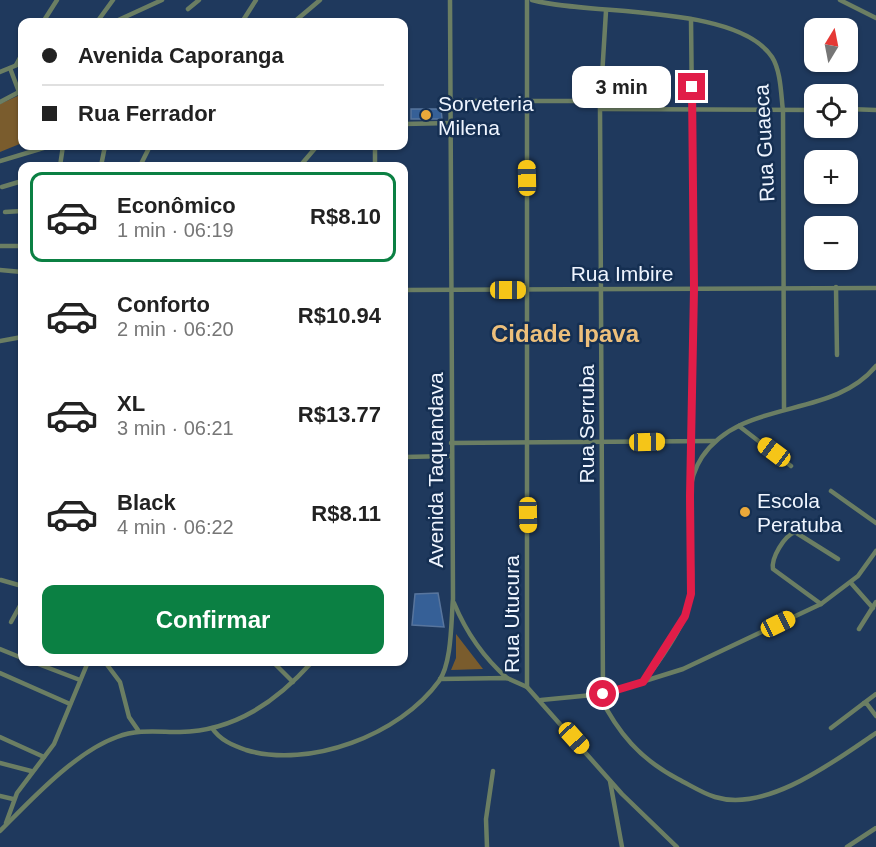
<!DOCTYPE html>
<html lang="pt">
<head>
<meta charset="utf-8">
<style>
  body { margin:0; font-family:Arial,sans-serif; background:#f6f6f6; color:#222; height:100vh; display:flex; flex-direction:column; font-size:22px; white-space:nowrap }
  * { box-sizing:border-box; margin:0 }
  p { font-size:20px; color:#767676 }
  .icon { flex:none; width:33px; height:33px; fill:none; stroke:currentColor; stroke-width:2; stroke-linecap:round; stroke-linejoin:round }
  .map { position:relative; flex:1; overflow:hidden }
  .sheet { position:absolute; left:18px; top:162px; width:390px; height:504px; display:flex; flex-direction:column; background:#fff; border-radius:12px; box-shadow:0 2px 4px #0004 }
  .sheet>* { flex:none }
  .hud { position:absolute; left:18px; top:18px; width:390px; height:132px; border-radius:12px; box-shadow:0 2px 4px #0004; display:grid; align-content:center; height:132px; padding:0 24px; background:#fff }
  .needle { width:39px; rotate:10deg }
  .fabs { position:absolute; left:804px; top:18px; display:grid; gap:12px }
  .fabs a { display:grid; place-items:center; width:54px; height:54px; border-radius:12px; background:#fff; box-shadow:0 2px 4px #0004; font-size:30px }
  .end { position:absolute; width:27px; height:27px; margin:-14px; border:8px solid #e11d48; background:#fff; box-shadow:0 0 0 3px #fff }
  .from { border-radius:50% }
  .bubble { position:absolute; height:42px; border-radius:12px; background:#fff; box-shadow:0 2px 4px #0004; font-size:20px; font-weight:700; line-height:42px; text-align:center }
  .car { position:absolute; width:18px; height:36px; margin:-18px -9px; border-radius:8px; box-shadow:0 0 4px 2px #0007; background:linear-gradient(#f5c518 24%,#345 0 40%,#f5c518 0 76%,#345 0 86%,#f5c518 0) }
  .hud b { display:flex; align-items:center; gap:21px; height:57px; font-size:22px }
  .hud b+b { border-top:2px solid #e0e0e0 }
  .hud i { width:15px; height:15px; background:#222 }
  ul { padding:10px 0 0; list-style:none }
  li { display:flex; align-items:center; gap:18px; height:90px; margin:0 12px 9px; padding:0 12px; border:3px solid transparent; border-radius:12px }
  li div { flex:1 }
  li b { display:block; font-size:22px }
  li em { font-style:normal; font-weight:700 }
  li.current { border-color:#0b8043 }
  li>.icon { width:54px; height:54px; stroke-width:1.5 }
  .cta { display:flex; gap:12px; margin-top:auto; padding:12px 24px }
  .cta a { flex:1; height:69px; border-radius:12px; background:#0b8043; color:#fff; font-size:24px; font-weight:700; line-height:69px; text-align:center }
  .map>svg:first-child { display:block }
</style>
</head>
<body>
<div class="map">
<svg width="876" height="847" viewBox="0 0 876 847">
  <rect width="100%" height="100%" fill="#1f395d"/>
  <g fill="#7a5c2d">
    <polygon points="22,94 22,143 0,152 0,104"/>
    <polygon points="456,634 483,669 451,670 456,658"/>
  </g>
  <g fill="#366097" stroke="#58759d" stroke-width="1.5">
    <polygon points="411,109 441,109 442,119 411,119"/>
    <polygon points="438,593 444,627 412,625 415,594"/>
  </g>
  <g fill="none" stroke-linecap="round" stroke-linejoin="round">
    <g stroke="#6b7e63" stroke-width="4.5">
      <polyline points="527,0 527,687"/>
      <path d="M 532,0 C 592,16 737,4 772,57 C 781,71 781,95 783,111 L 784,408"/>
      <polyline points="840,0 876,18"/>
      <polyline points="188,9 199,0"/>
      <polyline points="691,19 694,289 692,474"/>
      <polyline points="43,22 57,0"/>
      <polyline points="97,22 113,0"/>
      <polyline points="114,22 162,0"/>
      <polyline points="242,22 256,0"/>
      <polyline points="294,22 320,0"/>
      <polyline points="16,65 22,54"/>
      <polyline points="0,72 22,63"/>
      <polyline points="451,101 601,101"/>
      <polyline points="0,102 19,92 10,68"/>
      <polyline points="600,109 814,110"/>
      <polyline points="848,109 876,110"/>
      <polyline points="404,124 451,123"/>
      <polyline points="0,161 50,146"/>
      <polyline points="60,166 63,146"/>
      <polyline points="101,166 105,146"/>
      <polyline points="140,166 150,146"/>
      <polyline points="300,166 317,146"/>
      <polyline points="375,166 375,146"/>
      <polyline points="2,187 22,181"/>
      <polyline points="5,212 22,211"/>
      <polyline points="0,246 22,246"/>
      <polyline points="0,270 22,272"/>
      <polyline points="836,287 837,355"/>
      <polyline points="404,290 876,288"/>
      <polyline points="0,341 22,337"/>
      <polyline points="739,426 791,466"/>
      <polyline points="451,443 715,441"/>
      <polyline points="404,457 450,456"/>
      <polyline points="831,491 876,523"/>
      <polyline points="1,580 22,586"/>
      <polyline points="851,583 873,608"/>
      <path d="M 454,603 C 466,632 483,657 507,678"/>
      <path d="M 821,604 L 773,569 C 771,558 784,536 795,532 L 838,559"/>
      <polyline points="11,622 22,602"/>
      <polyline points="859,629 876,602"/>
      <polyline points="0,649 22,658"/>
      <polyline points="33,662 80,680"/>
      <polyline points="105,662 120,682 129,717 138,730"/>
      <polyline points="273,662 293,682"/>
      <polyline points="0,673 70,704"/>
      <polyline points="440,679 507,678 527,687 622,794 677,847"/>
      <path d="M 643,682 C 657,665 685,625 689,604 C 700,557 675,497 702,457 C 743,397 832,420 876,366"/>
      <polyline points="603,694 600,109 606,11"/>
      <path d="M 599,695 C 618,733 640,759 678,779 C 690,785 702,793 715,797 C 767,813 836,760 876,733"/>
      <polyline points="541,700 603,694 683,669 821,604 858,576 876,551"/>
      <polyline points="864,703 876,694"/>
      <path d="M 212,728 C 220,740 232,745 246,750 C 309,769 400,735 439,681 C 452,663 451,621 453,599 L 450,0"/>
      <polyline points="831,728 864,703 867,704 876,716"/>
      <polyline points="0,737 44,757"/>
      <polyline points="0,763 31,771"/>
      <polyline points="610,781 622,847"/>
      <polyline points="0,796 13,799"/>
      <polyline points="6,823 17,793 54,744 88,662"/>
      <path d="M 0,831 C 31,800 75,752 117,737 C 138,729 157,732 180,732 C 235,731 277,701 312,662"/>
      <polyline points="487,847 486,819 493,771"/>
      <polyline points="847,847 876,828"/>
    </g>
  </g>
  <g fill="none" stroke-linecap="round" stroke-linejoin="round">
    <polyline stroke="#e11d48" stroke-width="8" points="603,694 643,682 685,616 691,594 690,496 694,289 692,87"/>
  </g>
  <g fill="#eba93a" stroke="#152f52" stroke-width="2">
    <circle cx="426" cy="115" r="6"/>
    <circle cx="745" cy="512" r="6"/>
  </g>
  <g text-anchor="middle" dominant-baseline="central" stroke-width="5" stroke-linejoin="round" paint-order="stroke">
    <g font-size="21" fill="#eff5ff" stroke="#152f52" text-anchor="start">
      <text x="438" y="103">Sorveteria<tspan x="438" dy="24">Milena</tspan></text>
      <text x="757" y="500">Escola<tspan x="757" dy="24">Peratuba</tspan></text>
    </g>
    <g font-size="21" fill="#eff5ff" stroke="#152f52">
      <text transform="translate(764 143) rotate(-93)">Rua Guaeca</text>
      <text x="622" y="273">Rua Imbire</text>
      <text transform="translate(586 424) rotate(-90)">Rua Serruba</text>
      <text transform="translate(435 470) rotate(-90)">Avenida Taquandava</text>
      <text transform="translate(511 614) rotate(-90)">Rua Utucura</text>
    </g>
    <g font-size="24" font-weight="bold" fill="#edbf7b" stroke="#152f52">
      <text x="565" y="333">Cidade Ipava</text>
    </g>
  </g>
</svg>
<div class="fabs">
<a><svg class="needle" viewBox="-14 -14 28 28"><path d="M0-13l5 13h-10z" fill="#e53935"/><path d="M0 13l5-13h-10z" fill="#767676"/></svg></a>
<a><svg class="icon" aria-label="locate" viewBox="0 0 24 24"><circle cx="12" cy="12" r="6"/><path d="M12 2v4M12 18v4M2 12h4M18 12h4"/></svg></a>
<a>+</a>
<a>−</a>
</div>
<i class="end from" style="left:603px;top:694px"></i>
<i class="end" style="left:692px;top:87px"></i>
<div class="bubble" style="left:572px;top:66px;width:99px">3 min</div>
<i class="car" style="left:527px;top:178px;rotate:359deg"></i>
<i class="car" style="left:508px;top:290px;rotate:90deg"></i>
<i class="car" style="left:647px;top:442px;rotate:89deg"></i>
<i class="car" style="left:774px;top:452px;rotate:307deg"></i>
<i class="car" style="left:528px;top:515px;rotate:179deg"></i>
<i class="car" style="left:778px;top:624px;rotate:64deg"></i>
<i class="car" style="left:574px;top:738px;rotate:138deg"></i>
<div class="hud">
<b><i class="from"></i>Avenida Caporanga</b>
<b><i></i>Rua Ferrador</b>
</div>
<section class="sheet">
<ul>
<li class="current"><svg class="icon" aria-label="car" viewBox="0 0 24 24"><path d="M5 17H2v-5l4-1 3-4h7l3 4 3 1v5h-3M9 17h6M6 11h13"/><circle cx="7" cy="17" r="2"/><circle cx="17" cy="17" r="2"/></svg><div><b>Econômico</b><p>1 min · 06:19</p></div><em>R$8.10</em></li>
<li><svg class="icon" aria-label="car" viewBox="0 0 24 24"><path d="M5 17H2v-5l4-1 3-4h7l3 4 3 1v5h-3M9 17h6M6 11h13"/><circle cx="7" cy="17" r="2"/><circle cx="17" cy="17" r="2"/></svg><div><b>Conforto</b><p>2 min · 06:20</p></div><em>R$10.94</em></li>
<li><svg class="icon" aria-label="car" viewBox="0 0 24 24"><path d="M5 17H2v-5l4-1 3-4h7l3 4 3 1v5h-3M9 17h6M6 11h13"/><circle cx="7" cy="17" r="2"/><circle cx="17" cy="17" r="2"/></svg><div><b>XL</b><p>3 min · 06:21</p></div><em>R$13.77</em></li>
<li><svg class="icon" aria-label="car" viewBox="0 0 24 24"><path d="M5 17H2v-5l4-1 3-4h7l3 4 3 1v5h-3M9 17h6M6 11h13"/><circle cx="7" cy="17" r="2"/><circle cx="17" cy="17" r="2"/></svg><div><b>Black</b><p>4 min · 06:22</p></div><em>R$8.11</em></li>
</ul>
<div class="cta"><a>Confirmar</a></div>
</section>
</div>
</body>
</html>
